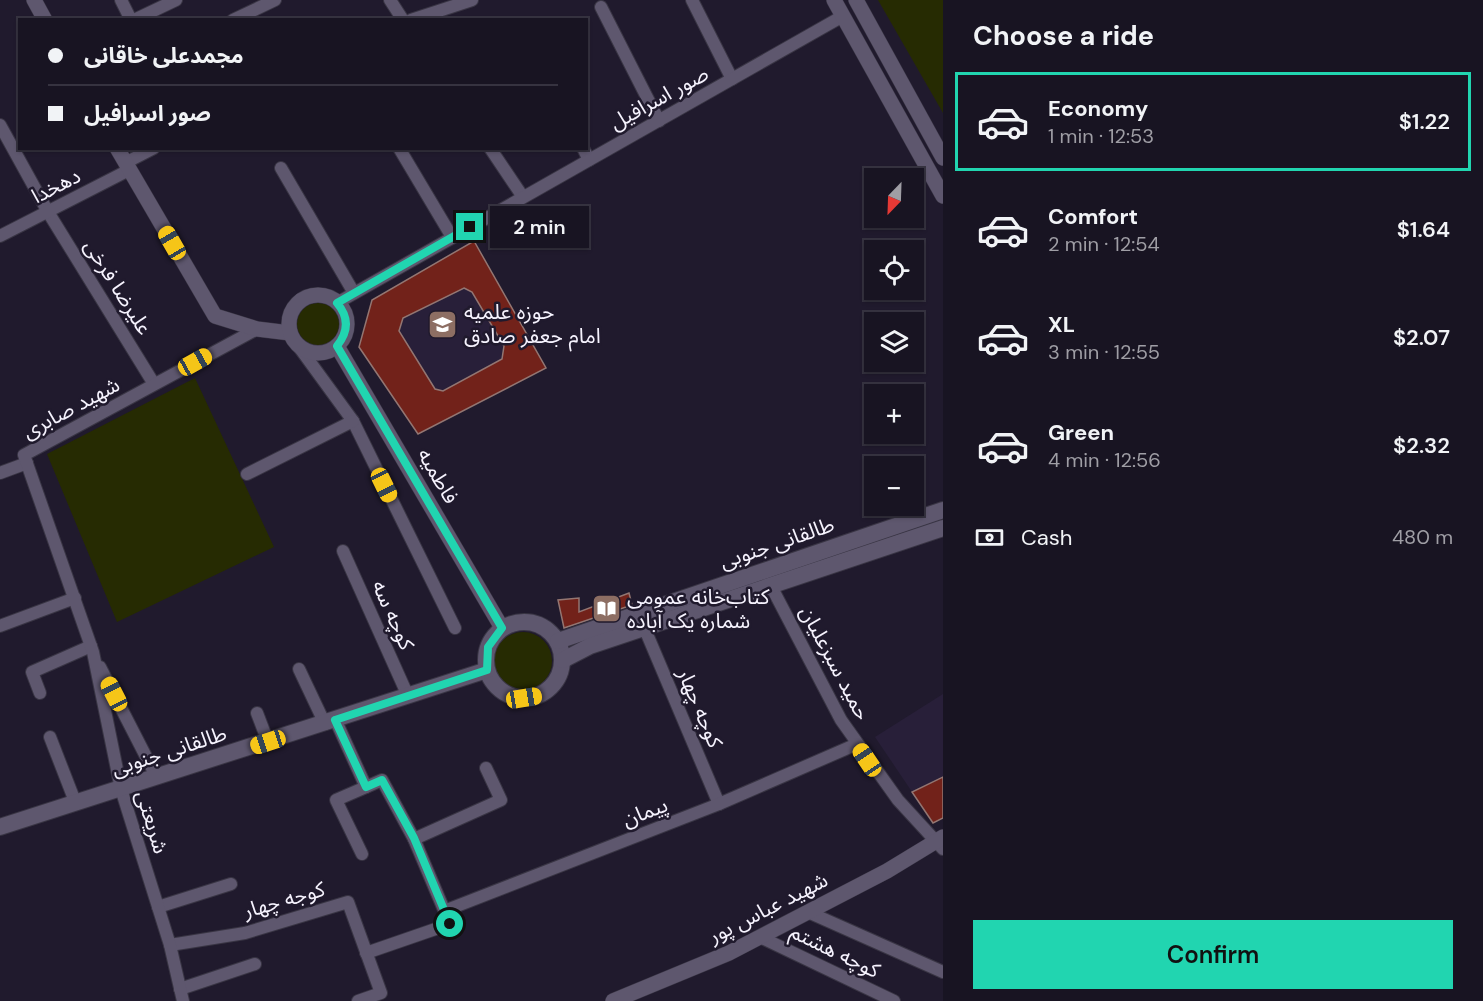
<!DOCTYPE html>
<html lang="en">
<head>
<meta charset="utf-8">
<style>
  body { margin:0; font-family:"DM Sans","Noto Sans Arabic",sans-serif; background:#25212f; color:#f1f3f6; height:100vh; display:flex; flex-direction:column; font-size:22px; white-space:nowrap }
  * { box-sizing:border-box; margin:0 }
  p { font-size:20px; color:#9f9ea5 }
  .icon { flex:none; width:33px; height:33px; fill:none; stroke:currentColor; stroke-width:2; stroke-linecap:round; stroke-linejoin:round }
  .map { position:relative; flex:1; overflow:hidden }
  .panel { display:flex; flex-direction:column; background:#181422; width:540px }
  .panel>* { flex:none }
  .guide { position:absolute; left:18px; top:18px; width:570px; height:132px; border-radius:0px; box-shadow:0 2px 4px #0004,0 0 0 2px #363340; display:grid; align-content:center; height:132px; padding:0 30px; background:#181422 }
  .needle { width:39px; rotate:203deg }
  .tools { position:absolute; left:864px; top:168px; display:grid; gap:12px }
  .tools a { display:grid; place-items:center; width:60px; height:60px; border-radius:0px; background:#181422; box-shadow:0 2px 4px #0004,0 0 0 2px #363340; font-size:30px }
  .end { position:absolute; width:27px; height:27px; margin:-14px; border:8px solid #21d5b0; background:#111; box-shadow:0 0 0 3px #111 }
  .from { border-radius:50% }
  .bubble { position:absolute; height:42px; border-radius:0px; background:#181422; box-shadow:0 2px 4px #0004,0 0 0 2px #363340; font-size:20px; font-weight:600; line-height:42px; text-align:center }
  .car { position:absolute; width:18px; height:36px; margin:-18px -9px; border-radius:8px; box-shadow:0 0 4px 2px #0007; background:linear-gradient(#f5c518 24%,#345 0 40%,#f5c518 0 76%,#345 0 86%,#f5c518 0) }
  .guide b { display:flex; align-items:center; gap:21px; height:57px; font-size:22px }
  .guide b+b { border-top:2px solid #363340 }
  .guide i { width:15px; height:15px; background:#f1f3f6 }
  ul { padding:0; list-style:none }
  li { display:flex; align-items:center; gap:18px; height:99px; margin:0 12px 9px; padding:0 18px; border:3px solid transparent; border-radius:0px }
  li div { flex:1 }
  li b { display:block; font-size:22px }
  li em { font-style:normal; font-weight:600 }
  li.active { border-color:#21d5b0 }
  li>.icon { width:54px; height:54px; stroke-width:1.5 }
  h2 { padding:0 30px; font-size:27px; line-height:72px }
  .pay { display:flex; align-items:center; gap:15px; height:66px; padding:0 30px; font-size:22px }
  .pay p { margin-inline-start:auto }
  .action { display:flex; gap:12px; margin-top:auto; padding:12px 30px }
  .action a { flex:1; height:69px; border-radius:0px; background:#21d5b0; color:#111; font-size:24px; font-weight:600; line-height:69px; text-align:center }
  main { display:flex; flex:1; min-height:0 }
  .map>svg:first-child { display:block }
</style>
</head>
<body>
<main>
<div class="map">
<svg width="943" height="1001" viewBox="0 0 943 1001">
  <rect width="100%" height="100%" fill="#201a2d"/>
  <g fill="#281f39">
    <polygon points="474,241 546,368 418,434 359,347 372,300"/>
    <polygon points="943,694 943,818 933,823 875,737"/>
  </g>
  <g fill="#262b02">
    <polygon points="878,0 943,0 943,113"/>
    <circle cx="318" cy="324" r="21"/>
    <polygon points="195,378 274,547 117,622 47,454"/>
    <circle cx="523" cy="661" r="29"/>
  </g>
  <g fill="#72221a" stroke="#937672" stroke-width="1.5" fill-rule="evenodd">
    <path d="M 474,241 L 546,368 L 418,434 L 359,347 L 372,300 ZM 464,288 L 472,292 L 504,346 L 502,359 L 443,391 L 435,389 L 399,331 L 403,318 Z"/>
    <polygon points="629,593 632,605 564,628 558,600 579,598 579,612"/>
    <polygon points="943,777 943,818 933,823 912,792"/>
  </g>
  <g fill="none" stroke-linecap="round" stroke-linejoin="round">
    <defs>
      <g id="minor">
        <polyline points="121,0 131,20"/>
        <polyline points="390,0 403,20"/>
        <polyline points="692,0 732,79"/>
        <polyline points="601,7 659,121"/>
        <polyline points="134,20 176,0"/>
        <polyline points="233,20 275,0"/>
        <polyline points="411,20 472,0"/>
        <polyline points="0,125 48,212 154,384"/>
        <polyline points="399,148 452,237"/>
        <polyline points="490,148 523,197"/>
        <polyline points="583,148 589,160"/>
        <polyline points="125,163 154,148"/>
        <polyline points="281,168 354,293"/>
        <polyline points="0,236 129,170"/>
        <polyline points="337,303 843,16"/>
        <polyline points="299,347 353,421 455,628"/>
        <polyline points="0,473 27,463"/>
        <polyline points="247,474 353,421"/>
        <polyline points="343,551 408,696"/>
        <polyline points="771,586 841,720 898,800 943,849"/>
        <polyline points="0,626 75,598"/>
        <polyline points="644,627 719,804"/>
        <polyline points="100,667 157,778"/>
        <polyline points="299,669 325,724"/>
        <polyline points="40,693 32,672 91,646"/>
        <polyline points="257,713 268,742"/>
        <polyline points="335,719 366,787 382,780 414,839 450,924 366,953"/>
        <polyline points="50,737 76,804"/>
        <polyline points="414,839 501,800 486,768"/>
        <polyline points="362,854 336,800 366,787"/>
        <polyline points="158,907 231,884"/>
        <polyline points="444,911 719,804 857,744"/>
        <polyline points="808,912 943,972"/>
        <polyline points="760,937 894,1001"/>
        <polyline points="170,945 245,933 348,902 381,993 358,1001"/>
        <polyline points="180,989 255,964"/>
        <polyline points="183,1001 170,945 121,789 93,652 24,455 257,329"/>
      </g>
      <g id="tertiary">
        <polyline points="34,0 45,20"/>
        <polyline points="834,0 943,196"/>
        <polyline points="856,0 943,158"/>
        <polyline points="117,148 215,316 257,329 290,333"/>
        <circle cx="318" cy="324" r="29"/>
        <polyline points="337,346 502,628"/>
        <polyline points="613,1001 729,953 887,871 943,837"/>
      </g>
      <g id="secondary">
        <circle cx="524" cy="660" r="38"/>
        <polyline points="558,641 943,510"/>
        <polyline points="563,660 590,646 943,528"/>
        <polyline points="0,827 487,670"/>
      </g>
    </defs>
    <use href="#minor" stroke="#393544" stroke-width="14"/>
    <use href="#tertiary" stroke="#393544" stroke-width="16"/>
    <use href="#secondary" stroke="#393544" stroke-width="18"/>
    <use href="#minor" stroke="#5e576e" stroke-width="12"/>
    <use href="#tertiary" stroke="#5e576e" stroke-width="15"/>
    <use href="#secondary" stroke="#5e576e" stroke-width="16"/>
  </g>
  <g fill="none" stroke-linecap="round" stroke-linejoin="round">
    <path stroke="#21d5b0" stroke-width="8" d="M 450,924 L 414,838 L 382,780 L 366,787 L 335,720 L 487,670 L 488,647 L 502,628 L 337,346 C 349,331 349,317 337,303 L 470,227"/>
  </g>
  <defs>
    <symbol id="school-square" viewBox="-11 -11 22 22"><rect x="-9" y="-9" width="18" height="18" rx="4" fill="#8d6e63" stroke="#201a2d"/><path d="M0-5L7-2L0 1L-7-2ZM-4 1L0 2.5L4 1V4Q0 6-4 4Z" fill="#fff"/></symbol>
    <symbol id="library-square" viewBox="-11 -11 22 22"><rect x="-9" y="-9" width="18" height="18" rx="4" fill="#8d6e63" stroke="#201a2d"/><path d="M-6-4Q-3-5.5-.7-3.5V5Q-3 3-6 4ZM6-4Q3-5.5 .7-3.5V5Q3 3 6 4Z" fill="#fff"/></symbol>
  </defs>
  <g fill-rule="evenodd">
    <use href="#school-square" x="426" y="308" width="33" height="33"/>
    <use href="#library-square" x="590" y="592" width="33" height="33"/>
  </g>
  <g text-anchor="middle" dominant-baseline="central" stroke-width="5" stroke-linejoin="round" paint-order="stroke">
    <g font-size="21" fill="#f6f3fe" stroke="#201a2d">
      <text transform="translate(659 98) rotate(-29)">صور اسرافیل</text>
      <text transform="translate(56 186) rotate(-27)">دهخدا</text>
      <text transform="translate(118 287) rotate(58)">علیرضا فرخی</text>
      <text transform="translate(71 408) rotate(-28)">شهید صابری</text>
      <text transform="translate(438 476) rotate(60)">فاطمیه</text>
      <text transform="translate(777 543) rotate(-19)">طالقانی جنوبی</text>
      <text transform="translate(393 615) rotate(66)">کوچه سه</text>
      <text transform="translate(835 663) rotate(62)">حمید سبزعلیان</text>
      <text transform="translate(700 708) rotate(67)">کوچه چهار</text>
      <text transform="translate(169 751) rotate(-18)">طالقانی جنوبی</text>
      <text transform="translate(645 812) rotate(-21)">پیمان</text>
      <text transform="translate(152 822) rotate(73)">شریعتی</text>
      <text transform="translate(284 900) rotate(-16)">کوجه چهار</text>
      <text transform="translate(768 908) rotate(-27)">شهید عباس پور</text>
      <text transform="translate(835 951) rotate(26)">کوچه هشتم</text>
    </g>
    <g font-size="21" fill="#f6f3fe" stroke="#201a2d" text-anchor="start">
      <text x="464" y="312">حوزه علمیه<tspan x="464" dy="24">امام جعفر صادق</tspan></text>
      <text x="627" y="597">کتاب‌خانه عمومی<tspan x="627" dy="24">شماره یک آباده</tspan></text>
    </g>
  </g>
</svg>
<div class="tools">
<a><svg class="needle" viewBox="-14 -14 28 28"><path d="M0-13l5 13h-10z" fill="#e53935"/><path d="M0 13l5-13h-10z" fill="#9f9ea5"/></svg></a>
<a><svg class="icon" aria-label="locate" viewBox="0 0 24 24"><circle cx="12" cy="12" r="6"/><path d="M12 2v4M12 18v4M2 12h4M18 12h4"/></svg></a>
<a><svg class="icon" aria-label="layers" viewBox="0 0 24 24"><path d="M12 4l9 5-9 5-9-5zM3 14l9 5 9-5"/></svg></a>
<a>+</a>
<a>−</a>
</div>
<i class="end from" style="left:450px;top:924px"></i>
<i class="end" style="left:470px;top:227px"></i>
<div class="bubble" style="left:490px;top:206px;width:99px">2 min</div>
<i class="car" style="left:172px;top:243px;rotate:330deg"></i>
<i class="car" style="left:195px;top:362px;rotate:61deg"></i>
<i class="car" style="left:384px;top:485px;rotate:154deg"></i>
<i class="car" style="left:114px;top:694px;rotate:333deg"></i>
<i class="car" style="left:524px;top:698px;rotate:81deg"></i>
<i class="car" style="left:268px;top:742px;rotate:252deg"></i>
<i class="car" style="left:867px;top:760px;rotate:326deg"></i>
<div class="guide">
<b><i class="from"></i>مجمدعلی خاقانی</b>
<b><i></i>صور اسرافیل</b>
</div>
</div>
<section class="panel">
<h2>Choose a ride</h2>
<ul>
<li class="active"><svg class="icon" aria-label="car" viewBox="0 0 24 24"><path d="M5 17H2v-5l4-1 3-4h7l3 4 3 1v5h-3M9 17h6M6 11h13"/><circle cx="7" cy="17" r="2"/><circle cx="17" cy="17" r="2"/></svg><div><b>Economy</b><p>1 min · 12:53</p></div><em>$1.22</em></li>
<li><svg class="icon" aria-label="car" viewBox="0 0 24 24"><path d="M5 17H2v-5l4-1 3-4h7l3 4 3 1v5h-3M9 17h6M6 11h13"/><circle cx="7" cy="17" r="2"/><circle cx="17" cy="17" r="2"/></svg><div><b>Comfort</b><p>2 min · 12:54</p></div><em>$1.64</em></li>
<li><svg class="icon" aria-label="car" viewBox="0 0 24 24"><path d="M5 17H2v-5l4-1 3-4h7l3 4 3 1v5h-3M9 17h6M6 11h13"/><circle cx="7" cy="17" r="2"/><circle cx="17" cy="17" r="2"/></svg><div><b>XL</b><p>3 min · 12:55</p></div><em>$2.07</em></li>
<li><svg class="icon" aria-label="car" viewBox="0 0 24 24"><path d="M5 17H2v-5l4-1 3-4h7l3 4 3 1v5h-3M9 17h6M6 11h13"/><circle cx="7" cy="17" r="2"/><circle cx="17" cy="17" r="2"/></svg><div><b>Green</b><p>4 min · 12:56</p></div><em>$2.32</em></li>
</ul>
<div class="pay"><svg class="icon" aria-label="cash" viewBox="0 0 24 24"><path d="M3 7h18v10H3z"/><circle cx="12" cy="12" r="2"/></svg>Cash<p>480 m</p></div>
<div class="action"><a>Confirm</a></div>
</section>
</main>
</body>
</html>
